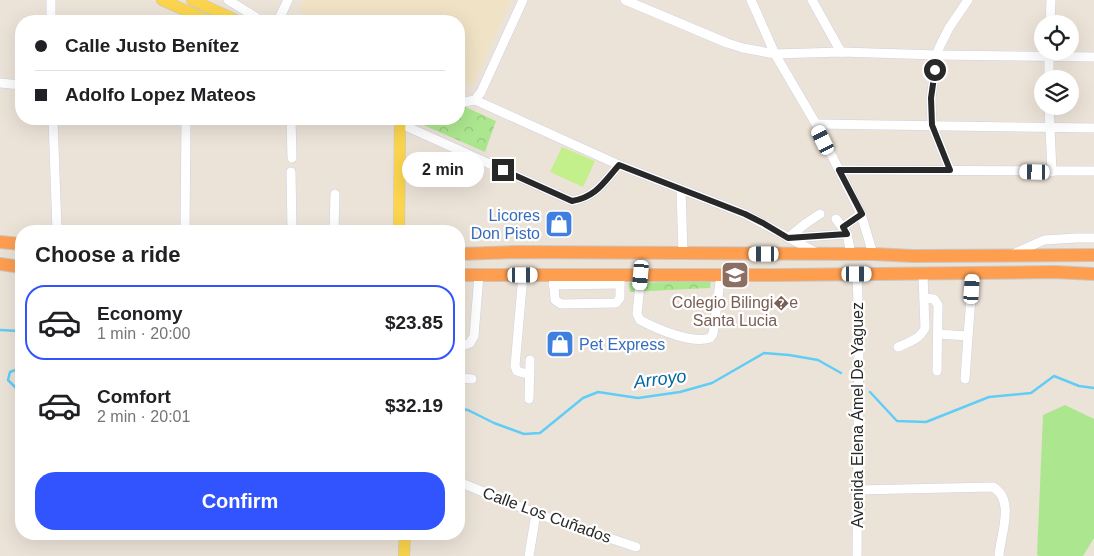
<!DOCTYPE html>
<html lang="en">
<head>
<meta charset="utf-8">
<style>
  body { margin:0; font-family:Arial,sans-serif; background:#f2f2f2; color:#202124; height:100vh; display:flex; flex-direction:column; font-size:19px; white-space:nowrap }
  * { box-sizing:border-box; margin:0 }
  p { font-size:16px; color:#757577 }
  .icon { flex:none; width:28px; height:28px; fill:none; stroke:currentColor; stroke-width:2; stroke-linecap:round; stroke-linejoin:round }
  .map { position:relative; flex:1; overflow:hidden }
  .panel { position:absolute; left:15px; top:225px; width:450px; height:315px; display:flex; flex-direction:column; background:#fff; border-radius:20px; box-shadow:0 5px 20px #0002 }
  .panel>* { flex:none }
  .guide { position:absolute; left:15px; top:15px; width:450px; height:110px; border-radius:20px; box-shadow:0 5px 20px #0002; display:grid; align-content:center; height:110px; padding:0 20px; background:#fff }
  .tools { position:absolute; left:1034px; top:15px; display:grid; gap:10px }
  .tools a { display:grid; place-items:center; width:45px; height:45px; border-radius:50%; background:#fff; box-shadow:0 5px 20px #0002; font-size:25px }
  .end { position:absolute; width:22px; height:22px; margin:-11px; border:6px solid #282828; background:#fff; box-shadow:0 0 0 2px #fff }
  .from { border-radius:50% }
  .bubble { position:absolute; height:35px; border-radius:18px; background:#fff; box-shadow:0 5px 20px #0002; font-size:16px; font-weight:700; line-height:35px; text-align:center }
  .car { position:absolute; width:15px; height:30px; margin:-15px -8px; border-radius:6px; box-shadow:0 0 4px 1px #0007; background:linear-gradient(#fff 24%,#345 0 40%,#fff 0 76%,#345 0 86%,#fff 0) }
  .guide b { display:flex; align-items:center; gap:18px; height:48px; font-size:19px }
  .guide b+b { border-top:1px solid #e0e0e0 }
  .guide i { width:12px; height:12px; background:#202124 }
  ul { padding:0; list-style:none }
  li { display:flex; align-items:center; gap:15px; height:75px; margin:0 10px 8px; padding:0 10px; border:2px solid transparent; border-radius:20px }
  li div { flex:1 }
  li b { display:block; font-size:19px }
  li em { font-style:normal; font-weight:700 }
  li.selected { border-color:#3154ff }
  li>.icon { width:45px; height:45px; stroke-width:1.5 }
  h2 { padding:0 20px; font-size:22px; line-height:60px }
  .action { display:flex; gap:10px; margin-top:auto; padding:10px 20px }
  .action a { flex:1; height:58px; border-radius:20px; background:#3154ff; color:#fff; font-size:20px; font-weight:700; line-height:58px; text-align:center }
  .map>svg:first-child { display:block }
</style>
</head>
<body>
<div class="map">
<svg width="1094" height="556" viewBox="0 0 1094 556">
  <defs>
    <pattern id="park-crowns" width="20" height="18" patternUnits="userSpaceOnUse" patternTransform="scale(1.25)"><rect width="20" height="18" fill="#ace78f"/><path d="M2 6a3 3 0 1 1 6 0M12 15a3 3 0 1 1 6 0" fill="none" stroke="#94c67b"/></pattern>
  </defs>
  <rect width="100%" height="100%" fill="#ece3d8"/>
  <polygon fill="#efe2c5" points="304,0 511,0 473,85 459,79 459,21 322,21 299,12"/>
  <polygon fill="#ace78f" points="1065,405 1094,419 1094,538 1083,556 1039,556 1037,555 1043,415"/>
  <g fill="url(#park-crowns)">
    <polygon points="459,104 496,121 485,152 421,124 416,119 459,119"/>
    <polygon points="711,281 710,288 630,292 629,283"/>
  </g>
  <polygon fill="#c3f08a" points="562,147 595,161 583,187 550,172"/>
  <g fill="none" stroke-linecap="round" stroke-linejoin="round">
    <g stroke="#61cdf7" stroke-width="2.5">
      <polyline points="0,330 19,331 21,333"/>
      <polyline points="21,368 10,372 8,380 21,393"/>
      <polyline points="870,392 897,421 926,422 989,397 1031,393 1054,376 1079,386 1094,388"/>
      <polyline points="459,409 468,410 494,423 524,434 540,433 583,398 598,392 638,398 680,392 712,383 764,353 789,355 818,360 841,373"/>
    </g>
    <defs>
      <g id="minor">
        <polyline points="51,0 51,21"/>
        <polyline points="228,0 262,21"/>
        <polyline points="625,0 727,43 743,48 775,54 841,52 937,55 1094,57"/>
        <polyline points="751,0 775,54 816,124 861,214 873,254"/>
        <polyline points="812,0 841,52"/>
        <polyline points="278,21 288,0"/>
        <polyline points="1050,24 1051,0"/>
        <polyline points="1049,79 1049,51"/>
        <polyline points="0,83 21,85"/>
        <polyline points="475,100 619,165 745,214 817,253"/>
        <polyline points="459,103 475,100 481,92 523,0"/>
        <polyline points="1049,106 1052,172"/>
        <polyline points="53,119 57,231"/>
        <polyline points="291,119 292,158"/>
        <path d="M 390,119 L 572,201 C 596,197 604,182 619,165"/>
        <polyline points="816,124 1094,128"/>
        <polyline points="839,170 1094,171"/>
        <polyline points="950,170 932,125 931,98 937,55 939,48 949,28 968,0"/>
        <polyline points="291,172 292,231"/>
        <polyline points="681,190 683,253"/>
        <polyline points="836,219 847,234 851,254"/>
        <polyline points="843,227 861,214"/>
        <polyline points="185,231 186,119"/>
        <polyline points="334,231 335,194"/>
        <polyline points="788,238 805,224 820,214"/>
        <polyline points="790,238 847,234"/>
        <polyline points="1013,254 1044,240 1076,238 1094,238"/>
        <polyline points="553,274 555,300 561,304 616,303 620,298 620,275"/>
        <polyline points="857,274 859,330 857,556"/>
        <polyline points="523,275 515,366 517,371 530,375"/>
        <path d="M 641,275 L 637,314 L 640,320 C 657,329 691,344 710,338 L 713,334 L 721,275"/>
        <polyline points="553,285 620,284"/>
        <polyline points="924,298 934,299 938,305 937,371"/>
        <polyline points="938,334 968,336 973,273"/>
        <polyline points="459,347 470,343 474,336 479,275"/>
        <path d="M 898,347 C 910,342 920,339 925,328 L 923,274"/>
        <polyline points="459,378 472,379"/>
        <polyline points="965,379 968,336"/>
        <polyline points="529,399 530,360"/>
        <polyline points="459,482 540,515 636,547"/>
        <path d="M 857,490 L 993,487 C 1016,500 1000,536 999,556"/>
        <polyline points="529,556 536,513"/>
      </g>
      <g id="major">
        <polyline points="162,0 209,21"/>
        <polyline points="192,0 238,21"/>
        <polyline points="399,231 400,119"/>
        <polyline points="404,556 405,534"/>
      </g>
      <g id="highway">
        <polyline points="0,242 21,244"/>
        <polyline points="459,254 516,252 873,254 913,256 1094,255"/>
        <polyline points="0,264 21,267"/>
        <polyline points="459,275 779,275 1055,272 1094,274"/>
      </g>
    </defs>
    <use href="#minor" stroke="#cdd1e2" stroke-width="10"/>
    <use href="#major" stroke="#c7c7c7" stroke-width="12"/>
    <use href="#highway" stroke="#c7c7c7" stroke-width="14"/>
    <use href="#minor" stroke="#fff" stroke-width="9"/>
    <use href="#major" stroke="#fbd54d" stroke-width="11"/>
    <use href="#highway" stroke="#ff9e4f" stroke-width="12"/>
  </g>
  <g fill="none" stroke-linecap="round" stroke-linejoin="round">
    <path stroke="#282828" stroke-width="6" d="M 503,170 L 572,201 C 596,197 604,182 619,165 L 745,214 L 763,223 L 788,238 L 847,234 L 843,227 L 862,214 L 839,170 L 950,170 L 932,125 L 931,98 L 935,70"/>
  </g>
  <defs>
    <symbol id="shop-square" viewBox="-11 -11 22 22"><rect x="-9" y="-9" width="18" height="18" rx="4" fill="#3f7fe0" stroke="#fff"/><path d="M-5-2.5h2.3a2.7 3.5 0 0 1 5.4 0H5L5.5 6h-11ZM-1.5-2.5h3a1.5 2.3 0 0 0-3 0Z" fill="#fff"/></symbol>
    <symbol id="school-square" viewBox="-11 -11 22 22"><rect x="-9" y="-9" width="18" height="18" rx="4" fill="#8d6e63" stroke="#fff"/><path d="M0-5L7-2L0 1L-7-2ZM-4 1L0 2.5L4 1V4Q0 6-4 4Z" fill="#fff"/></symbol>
  </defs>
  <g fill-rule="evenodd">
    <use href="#shop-square" x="543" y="208" width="32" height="32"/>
    <use href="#school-square" x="719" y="259" width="32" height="32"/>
    <use href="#shop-square" x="544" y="328" width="32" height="32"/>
  </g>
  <g text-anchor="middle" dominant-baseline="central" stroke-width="4.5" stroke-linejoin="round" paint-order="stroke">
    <g font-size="16" fill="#366cbe" stroke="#fff" text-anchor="end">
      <text x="540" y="215">Licores<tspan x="540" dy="18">Don Pisto</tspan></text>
      <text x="579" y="344" text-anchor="start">Pet Express</text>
    </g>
    <g font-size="16" fill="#785e54" stroke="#fff">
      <text x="735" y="302">Colegio Bilingi�e<tspan x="735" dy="18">Santa Lucia</tspan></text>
    </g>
    <g font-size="16" fill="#282828" stroke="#fff">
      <text transform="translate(857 415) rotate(-90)">Avenida Elena Ámel De Yaguez</text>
      <text transform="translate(547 515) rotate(20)">Calle Los Cuñados</text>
    </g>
    <g font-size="18" font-style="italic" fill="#0368a0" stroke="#fff">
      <text transform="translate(660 379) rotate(-7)">Arroyo</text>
    </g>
  </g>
</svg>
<div class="tools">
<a><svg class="icon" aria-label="locate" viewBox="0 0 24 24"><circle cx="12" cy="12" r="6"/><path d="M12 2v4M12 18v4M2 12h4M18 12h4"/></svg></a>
<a><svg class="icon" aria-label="layers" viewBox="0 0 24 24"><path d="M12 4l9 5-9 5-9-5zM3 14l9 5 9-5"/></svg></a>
</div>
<i class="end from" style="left:935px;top:70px"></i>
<i class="end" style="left:503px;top:170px"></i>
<div class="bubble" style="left:402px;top:152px;width:82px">2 min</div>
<i class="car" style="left:823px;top:140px;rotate:334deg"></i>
<i class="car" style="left:1035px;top:172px;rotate:271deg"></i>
<i class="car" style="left:764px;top:254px;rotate:270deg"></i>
<i class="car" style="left:857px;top:274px;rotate:90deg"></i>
<i class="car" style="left:523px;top:275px;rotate:90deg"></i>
<i class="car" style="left:641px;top:275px;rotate:185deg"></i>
<i class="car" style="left:972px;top:289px;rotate:4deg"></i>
<div class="guide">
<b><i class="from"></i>Calle Justo Benítez</b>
<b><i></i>Adolfo Lopez Mateos</b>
</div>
<section class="panel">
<h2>Choose a ride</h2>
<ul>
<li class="selected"><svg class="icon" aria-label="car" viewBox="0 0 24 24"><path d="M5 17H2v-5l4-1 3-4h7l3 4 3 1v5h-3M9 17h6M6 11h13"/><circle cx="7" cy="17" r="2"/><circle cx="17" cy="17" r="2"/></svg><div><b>Economy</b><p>1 min · 20:00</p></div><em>$23.85</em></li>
<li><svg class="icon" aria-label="car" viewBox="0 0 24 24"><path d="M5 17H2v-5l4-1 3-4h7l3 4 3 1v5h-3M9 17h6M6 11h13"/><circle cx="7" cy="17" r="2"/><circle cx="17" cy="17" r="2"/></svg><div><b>Comfort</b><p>2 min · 20:01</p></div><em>$32.19</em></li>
</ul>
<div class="action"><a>Confirm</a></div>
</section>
</div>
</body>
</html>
